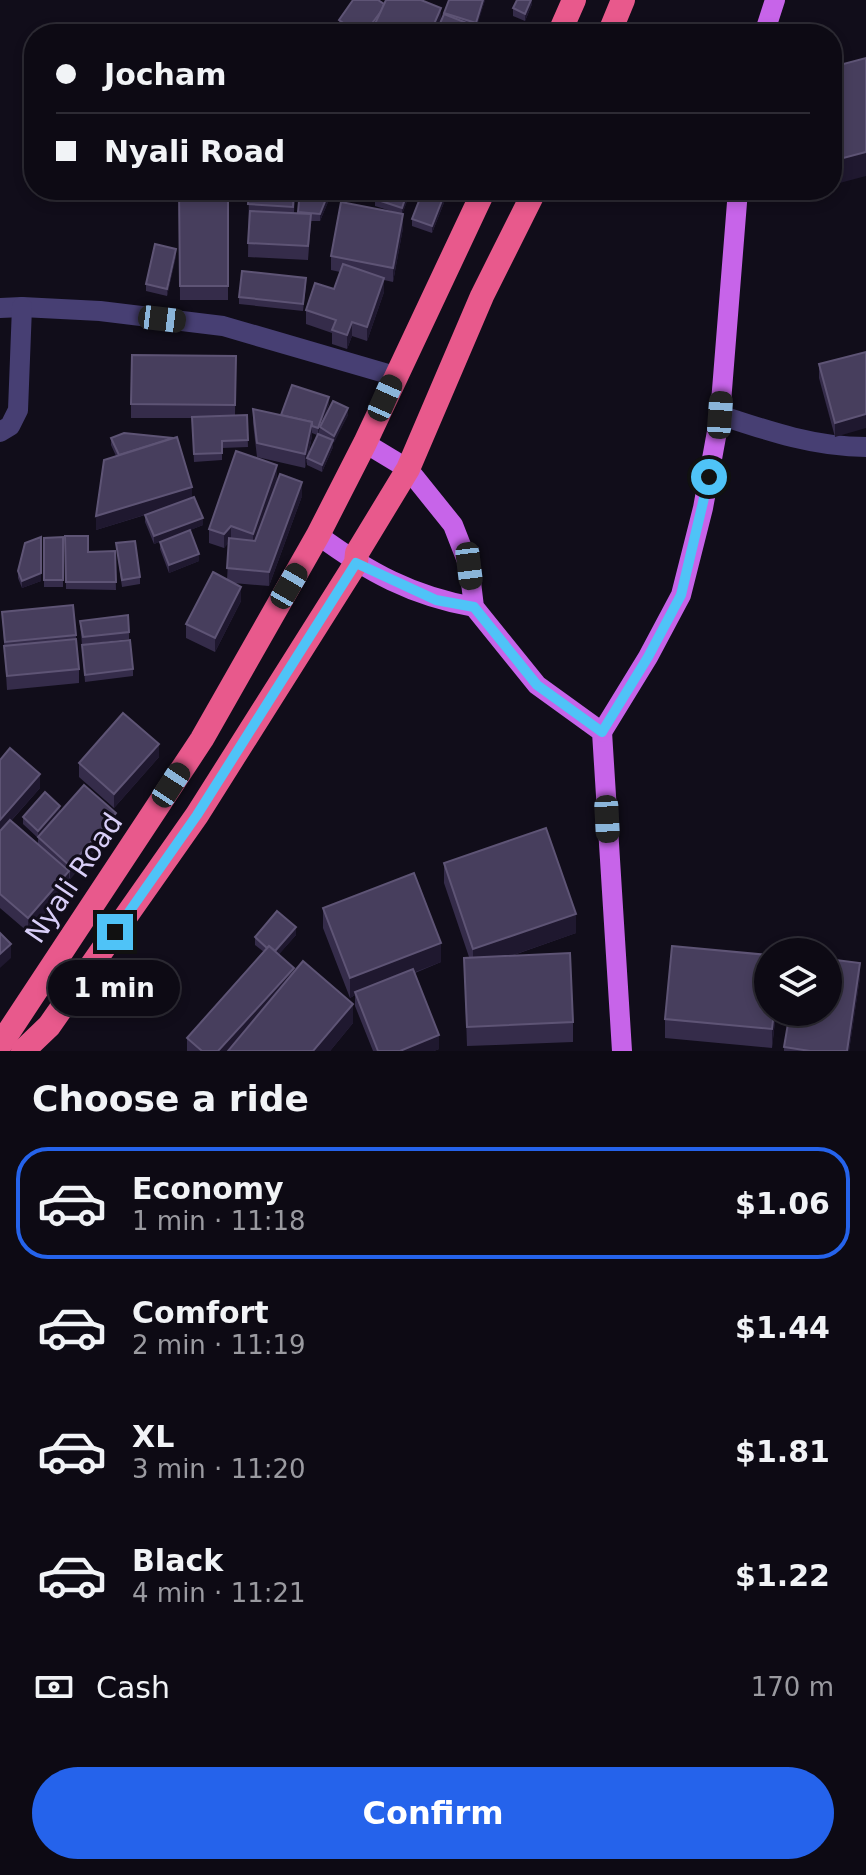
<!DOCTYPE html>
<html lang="en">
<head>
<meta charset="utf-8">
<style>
  body { margin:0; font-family:"DejaVu Sans",sans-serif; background:#1b1822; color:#f1f3f6; height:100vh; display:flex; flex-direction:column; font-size:30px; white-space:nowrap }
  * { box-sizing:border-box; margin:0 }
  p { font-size:26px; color:#9a9aa0 }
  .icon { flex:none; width:44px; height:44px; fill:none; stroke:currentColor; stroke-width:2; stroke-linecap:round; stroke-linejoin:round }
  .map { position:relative; height:1051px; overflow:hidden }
  .panel { display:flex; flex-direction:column; background:#0d0a14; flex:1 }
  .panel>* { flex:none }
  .hud { position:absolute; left:24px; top:24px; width:818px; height:176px; border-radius:32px; box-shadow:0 4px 12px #0003,0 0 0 2px #2d2b34; display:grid; align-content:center; height:176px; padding:0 32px; background:#0d0a14 }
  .buttons { position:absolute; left:754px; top:938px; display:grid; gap:16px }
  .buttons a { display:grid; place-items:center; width:88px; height:88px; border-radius:50%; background:#0d0a14; box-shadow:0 4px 12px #0003,0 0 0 2px #2d2b34; font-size:40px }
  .end { position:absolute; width:36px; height:36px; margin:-18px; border:10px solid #4fc3f7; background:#111; box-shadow:0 0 0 4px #111 }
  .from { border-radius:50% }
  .bubble { position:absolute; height:56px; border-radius:28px; background:#0d0a14; box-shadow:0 4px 12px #0003,0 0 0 2px #2d2b34; font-size:26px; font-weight:700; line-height:56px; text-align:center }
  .car { position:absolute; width:24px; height:48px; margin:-24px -12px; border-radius:10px; box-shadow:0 0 6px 2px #0007; background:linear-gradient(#222 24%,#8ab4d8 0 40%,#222 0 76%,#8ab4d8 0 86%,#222 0) }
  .hud b { display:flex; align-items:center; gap:28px; height:76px; font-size:30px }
  .hud b+b { border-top:2px solid #2d2b34 }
  .hud i { width:20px; height:20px; background:#f1f3f6 }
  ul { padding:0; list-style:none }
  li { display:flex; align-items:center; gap:24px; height:112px; margin:0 16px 12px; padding:0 16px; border:4px solid transparent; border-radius:32px }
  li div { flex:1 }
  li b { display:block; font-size:30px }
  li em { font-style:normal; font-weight:700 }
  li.active { border-color:#2563eb }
  li>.icon { width:72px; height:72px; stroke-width:1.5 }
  h2 { padding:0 32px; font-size:36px; line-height:96px }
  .pay { display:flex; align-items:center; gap:20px; height:88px; padding:0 32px; font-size:30px }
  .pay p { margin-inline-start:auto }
  .primary-button { display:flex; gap:16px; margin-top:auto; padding:16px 32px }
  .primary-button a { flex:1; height:92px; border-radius:48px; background:#2563eb; color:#fff; font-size:32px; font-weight:700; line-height:92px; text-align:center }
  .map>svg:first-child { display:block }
</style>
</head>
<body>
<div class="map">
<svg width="866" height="1051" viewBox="0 0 866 1051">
  <rect width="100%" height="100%" fill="#110d1a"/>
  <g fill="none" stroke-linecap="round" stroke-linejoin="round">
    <g stroke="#473f73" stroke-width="20">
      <polyline points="0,308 22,307 100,311 223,326 395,376"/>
      <path d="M 720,415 C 768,431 815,447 866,447"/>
      <polyline points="0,432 10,426 18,410 22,307"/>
    </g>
    <g stroke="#c764e9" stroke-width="20">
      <polyline points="764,34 775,0"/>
      <polyline points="365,443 408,469 453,525 469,566 474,607 537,685 602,732 622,1051"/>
      <path d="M 318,535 C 368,572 412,596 474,607"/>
      <polyline points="602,732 648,657 681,595 703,508 720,415 738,190"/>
    </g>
    <g stroke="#e8598c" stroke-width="24">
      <polyline points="559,34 574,0"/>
      <polyline points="609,34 623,0"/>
      <polyline points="0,1045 202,739 318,535 365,443 484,190"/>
      <polyline points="23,1051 49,1026 197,815 356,563 357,553 408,469 482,296 535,190"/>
    </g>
  </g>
  <g fill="#352c4a" fill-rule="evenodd">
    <polygon points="386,0 423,0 441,22 436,33 444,14 449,0 485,0 476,27 487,34 373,34 373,29 370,34 349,34 339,27 339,20 384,4"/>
    <polygon points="532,0 532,4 525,21 513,16 513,8"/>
    <polygon points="179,190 228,190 228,300 180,300"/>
    <polygon points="249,190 295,190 294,213 298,213 328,202 320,221 311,221 308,260 248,257"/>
    <polygon points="378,190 447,190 447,195 432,233 412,226 412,219 420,199 409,196 402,214 403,228 393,282 384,280 384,292 367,341 352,336 347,349 332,344 332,333 306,324 306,310 334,289 340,272 331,270 331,256 394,212 375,206 375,199"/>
    <polygon points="176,256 167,296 146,291 146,284"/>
    <polygon points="306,285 303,311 239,304 239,297"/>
    <polygon points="866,352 835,437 819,378 819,364"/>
    <polygon points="236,356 235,415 247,415 248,447 222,448 222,460 194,462 192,418 131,418 131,404"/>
    <path d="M 329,404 L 323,420 L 348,415 L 333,443 L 333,447 L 322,472 L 307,465 L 307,460 L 305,468 L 257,457 L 253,423 L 253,409 L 281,415 ZM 312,433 L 317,435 L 308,456 L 312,436 Z"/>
    <polygon points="111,438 192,497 203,525 154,544 145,522 145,515 96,530 116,456 111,445"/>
    <polygon points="277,479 255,540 302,496 269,586 233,583 241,601 215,652 186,638 186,624 227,580 229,542 224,548 209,543 209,529"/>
    <polygon points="65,536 88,552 115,551 116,590 66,589"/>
    <polygon points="63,537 63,587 44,587 44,538"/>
    <polygon points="160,542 199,561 169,573 160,549"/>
    <polygon points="116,543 140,577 140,584 122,587"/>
    <polygon points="41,544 41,581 22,588 18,578 18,571"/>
    <polygon points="73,605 79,669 79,683 7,690 2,612"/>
    <polygon points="80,621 129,632 129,639 87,644 133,669 133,676 85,682"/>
    <polygon points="159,757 114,808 79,777 79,763"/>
    <polygon points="0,760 40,788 11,821 38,844 38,838 23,824 23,817 60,813 116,827 70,879 69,878 69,885 28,932 0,908"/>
    <polygon points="444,863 576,933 511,956 573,1022 573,1042 467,1046 464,958 469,957 444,883"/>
    <polygon points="323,908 441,962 415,973 439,1049 434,1051 373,1051 355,1006 355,995 350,998 323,928"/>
    <polygon points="296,935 279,954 294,972 353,1023 330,1051 187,1051 187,1038 264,952 255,945 255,937"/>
    <polygon points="860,977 849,1051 784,1051 784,1047"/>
    <polygon points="768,1012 776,1012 772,1048 665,1038 665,1019"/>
  </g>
  <g fill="#1f182f">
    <polygon points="483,0 485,0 476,30 476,23"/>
    <polygon points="531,0 532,0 532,4 525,21 525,14"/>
    <polygon points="385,5 385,12 370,34 364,34"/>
    <polygon points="441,8 441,22 435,34 431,31"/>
    <polygon points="866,152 866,176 832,185 832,161"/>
    <polygon points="409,190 409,196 402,215 402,208"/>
    <polygon points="446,190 447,195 432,233 432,226"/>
    <polygon points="328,194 328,202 320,221 320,214"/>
    <polygon points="403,214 403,228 393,282 393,268"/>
    <polygon points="176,249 176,256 167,296 167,289"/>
    <polygon points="384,278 384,292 367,341 367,327"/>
    <polygon points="352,322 352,336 347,349 347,335"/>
    <polygon points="329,397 329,404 321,428 320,427 318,435 318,428"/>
    <polygon points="348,408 348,415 334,443 334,436"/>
    <polygon points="866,414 866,428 835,437 835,423"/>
    <polygon points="312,422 312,436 305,468 305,454"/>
    <polygon points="333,440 333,447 322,472 322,465"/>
    <polygon points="277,465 277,479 253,548 253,534"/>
    <polygon points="302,482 302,496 269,586 269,572"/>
    <polygon points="192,487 192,500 96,530 96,516"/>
    <polygon points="203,518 203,525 154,544 154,536"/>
    <polygon points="231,526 231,540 224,548 224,534"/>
    <polygon points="199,554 199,561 169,573 169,565"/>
    <polygon points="41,573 41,581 22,588 22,581"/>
    <polygon points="241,587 241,601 215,652 215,638"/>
    <polygon points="159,744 159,757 114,808 114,794"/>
    <polygon points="40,774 40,788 0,833 0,820"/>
    <polygon points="60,806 60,813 38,838 38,831"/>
    <polygon points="116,813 116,827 70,879 70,866"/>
    <polygon points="69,871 69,885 28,932 28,918"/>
    <polygon points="576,914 576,933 473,969 473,949"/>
    <polygon points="296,927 296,935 274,960 274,953"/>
    <polygon points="441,943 441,962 356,995 355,992 355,995 350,998 350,978"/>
    <polygon points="11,944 11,958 0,968 0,954"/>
    <polygon points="860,963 860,977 849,1051 847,1051"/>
    <polygon points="294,968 294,981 231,1051 218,1051"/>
    <polygon points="353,1004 353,1023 330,1051 313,1051"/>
    <polygon points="774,1012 776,1012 772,1048 772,1029"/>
    <polygon points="439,1035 439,1049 434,1051 400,1051"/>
  </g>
  <g fill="#473e5d" stroke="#5e5475" stroke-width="2">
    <polygon points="353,0 378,0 384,4 382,10 364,34 359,34 339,20"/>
    <polygon points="386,0 421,0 441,8 431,31 438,34 386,34 373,28"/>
    <polygon points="449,0 483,0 476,23 444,13"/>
    <polygon points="517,0 531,0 525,14 513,8"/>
    <polygon points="444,14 487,31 486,34 436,33"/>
    <polygon points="492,28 505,33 504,34 489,34"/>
    <polygon points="208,30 208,34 181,34 181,33"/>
    <polygon points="866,58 866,152 832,161 832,67"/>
    <polygon points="179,190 228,190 228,286 180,286"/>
    <polygon points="249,190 294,190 293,207 248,204"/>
    <polygon points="300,190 326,190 328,194 320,214 298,212"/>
    <polygon points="378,190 408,190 402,208 375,199"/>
    <polygon points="413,190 446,190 432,226 412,219 422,193"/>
    <polygon points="341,202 403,214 393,268 331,256"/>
    <polygon points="250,211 311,214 308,246 248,243"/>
    <polygon points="155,244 176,249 167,289 146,284"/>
    <polygon points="343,264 384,278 367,327 352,322 347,335 332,330 336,320 306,310 315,283 334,289"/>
    <polygon points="242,271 306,278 303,304 239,297"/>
    <polygon points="866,352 866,414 835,423 819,364"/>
    <polygon points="132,355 236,356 235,405 131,404"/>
    <polygon points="292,385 329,397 318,428 312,426 312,422 281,415"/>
    <polygon points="333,401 348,408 334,436 320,427"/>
    <polygon points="253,409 312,422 305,454 257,443"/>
    <polygon points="247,415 248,440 222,441 222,453 194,454 192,417"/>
    <polygon points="124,433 173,438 119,455 111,438"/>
    <polygon points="318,434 333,440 322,465 307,458"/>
    <polygon points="177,437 192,487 96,516 104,460"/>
    <polygon points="236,451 277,465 253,534 231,526 224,534 209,529"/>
    <polygon points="280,474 302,482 269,572 227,568 229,538 255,541"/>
    <polygon points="194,497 203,518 154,536 145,515"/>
    <polygon points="190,530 199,554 169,565 160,542"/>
    <polygon points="65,536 88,536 88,552 115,551 116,582 66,582"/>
    <polygon points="41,537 41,573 22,581 18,571 25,543"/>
    <polygon points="63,537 63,580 44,580 44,538"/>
    <polygon points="135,541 140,577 122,580 116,543"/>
    <polygon points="213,572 241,587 215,638 186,624"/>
    <polygon points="73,605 76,635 5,642 2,612"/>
    <polygon points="128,615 129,632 83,637 80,621"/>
    <polygon points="76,639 79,669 7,676 4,646"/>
    <polygon points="130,640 133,669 85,675 82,645"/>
    <polygon points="123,713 159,744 114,794 79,763"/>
    <polygon points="10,748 40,774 0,820 0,760"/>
    <polygon points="84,785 116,813 70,866 38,837"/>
    <polygon points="45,792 60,806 38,831 23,817"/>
    <polygon points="10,820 69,871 28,918 0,894 0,831"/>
    <polygon points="546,828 576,914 473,949 444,863"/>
    <polygon points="414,873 441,943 350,978 323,908"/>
    <polygon points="277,911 296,927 275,951 269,946 267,948 255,937"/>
    <polygon points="0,933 11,944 0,954"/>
    <polygon points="269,946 294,968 218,1051 202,1051 187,1038"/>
    <polygon points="672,946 768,955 768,1012 774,1012 772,1029 665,1019"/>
    <polygon points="570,953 573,1022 467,1027 464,958"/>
    <polygon points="828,959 860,963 847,1051 810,1051 784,1047 790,1012 828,1012"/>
    <polygon points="303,961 353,1004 313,1051 228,1051"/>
    <polygon points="413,969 439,1035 400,1051 378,1051 355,992"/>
  </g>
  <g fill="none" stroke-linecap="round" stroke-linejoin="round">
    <polyline stroke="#4fc3f7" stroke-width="10" points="115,932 197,815 356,563 436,600 474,607 537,685 602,732 648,657 681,595 709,477"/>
  </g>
  <g text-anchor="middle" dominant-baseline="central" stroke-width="6" stroke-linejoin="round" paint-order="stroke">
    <g font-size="28" fill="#d8cef8" stroke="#110d1a">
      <text transform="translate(74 878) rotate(-56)">Nyali Road</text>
    </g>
  </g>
</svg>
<div class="buttons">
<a><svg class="icon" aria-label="layers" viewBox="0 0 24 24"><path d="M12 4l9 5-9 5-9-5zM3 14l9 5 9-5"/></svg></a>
</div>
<i class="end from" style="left:709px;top:477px"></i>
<i class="end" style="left:115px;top:932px"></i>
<div class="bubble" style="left:48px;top:960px;width:132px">1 min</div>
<i class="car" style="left:162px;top:319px;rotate:97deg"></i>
<i class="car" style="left:385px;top:398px;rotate:24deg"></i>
<i class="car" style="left:720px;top:415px;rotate:4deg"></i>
<i class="car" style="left:469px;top:566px;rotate:173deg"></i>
<i class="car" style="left:289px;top:586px;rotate:30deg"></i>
<i class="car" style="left:171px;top:785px;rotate:33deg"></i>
<i class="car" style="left:607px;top:819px;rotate:177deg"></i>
<div class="hud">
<b><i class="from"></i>Jocham</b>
<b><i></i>Nyali Road</b>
</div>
</div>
<section class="panel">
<h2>Choose a ride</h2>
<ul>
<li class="active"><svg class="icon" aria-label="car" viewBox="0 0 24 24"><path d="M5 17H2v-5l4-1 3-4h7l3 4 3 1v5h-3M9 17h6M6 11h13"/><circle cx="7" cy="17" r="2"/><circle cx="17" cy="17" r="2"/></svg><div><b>Economy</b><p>1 min · 11:18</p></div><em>$1.06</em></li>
<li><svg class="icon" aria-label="car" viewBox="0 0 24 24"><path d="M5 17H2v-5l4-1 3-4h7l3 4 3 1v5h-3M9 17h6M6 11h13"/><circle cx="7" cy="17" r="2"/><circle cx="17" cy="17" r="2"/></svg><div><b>Comfort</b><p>2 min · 11:19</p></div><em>$1.44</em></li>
<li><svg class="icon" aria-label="car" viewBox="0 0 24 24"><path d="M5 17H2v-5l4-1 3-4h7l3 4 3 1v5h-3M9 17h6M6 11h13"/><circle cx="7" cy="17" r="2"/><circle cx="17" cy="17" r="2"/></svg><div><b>XL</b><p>3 min · 11:20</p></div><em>$1.81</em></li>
<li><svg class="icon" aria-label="car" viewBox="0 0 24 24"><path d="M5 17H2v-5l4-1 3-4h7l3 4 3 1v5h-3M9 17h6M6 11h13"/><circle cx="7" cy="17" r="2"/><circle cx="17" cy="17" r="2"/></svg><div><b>Black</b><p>4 min · 11:21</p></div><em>$1.22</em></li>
</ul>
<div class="pay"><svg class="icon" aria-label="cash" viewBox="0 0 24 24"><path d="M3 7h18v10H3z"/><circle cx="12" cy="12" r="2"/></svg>Cash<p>170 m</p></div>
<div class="primary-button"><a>Confirm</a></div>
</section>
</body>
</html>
